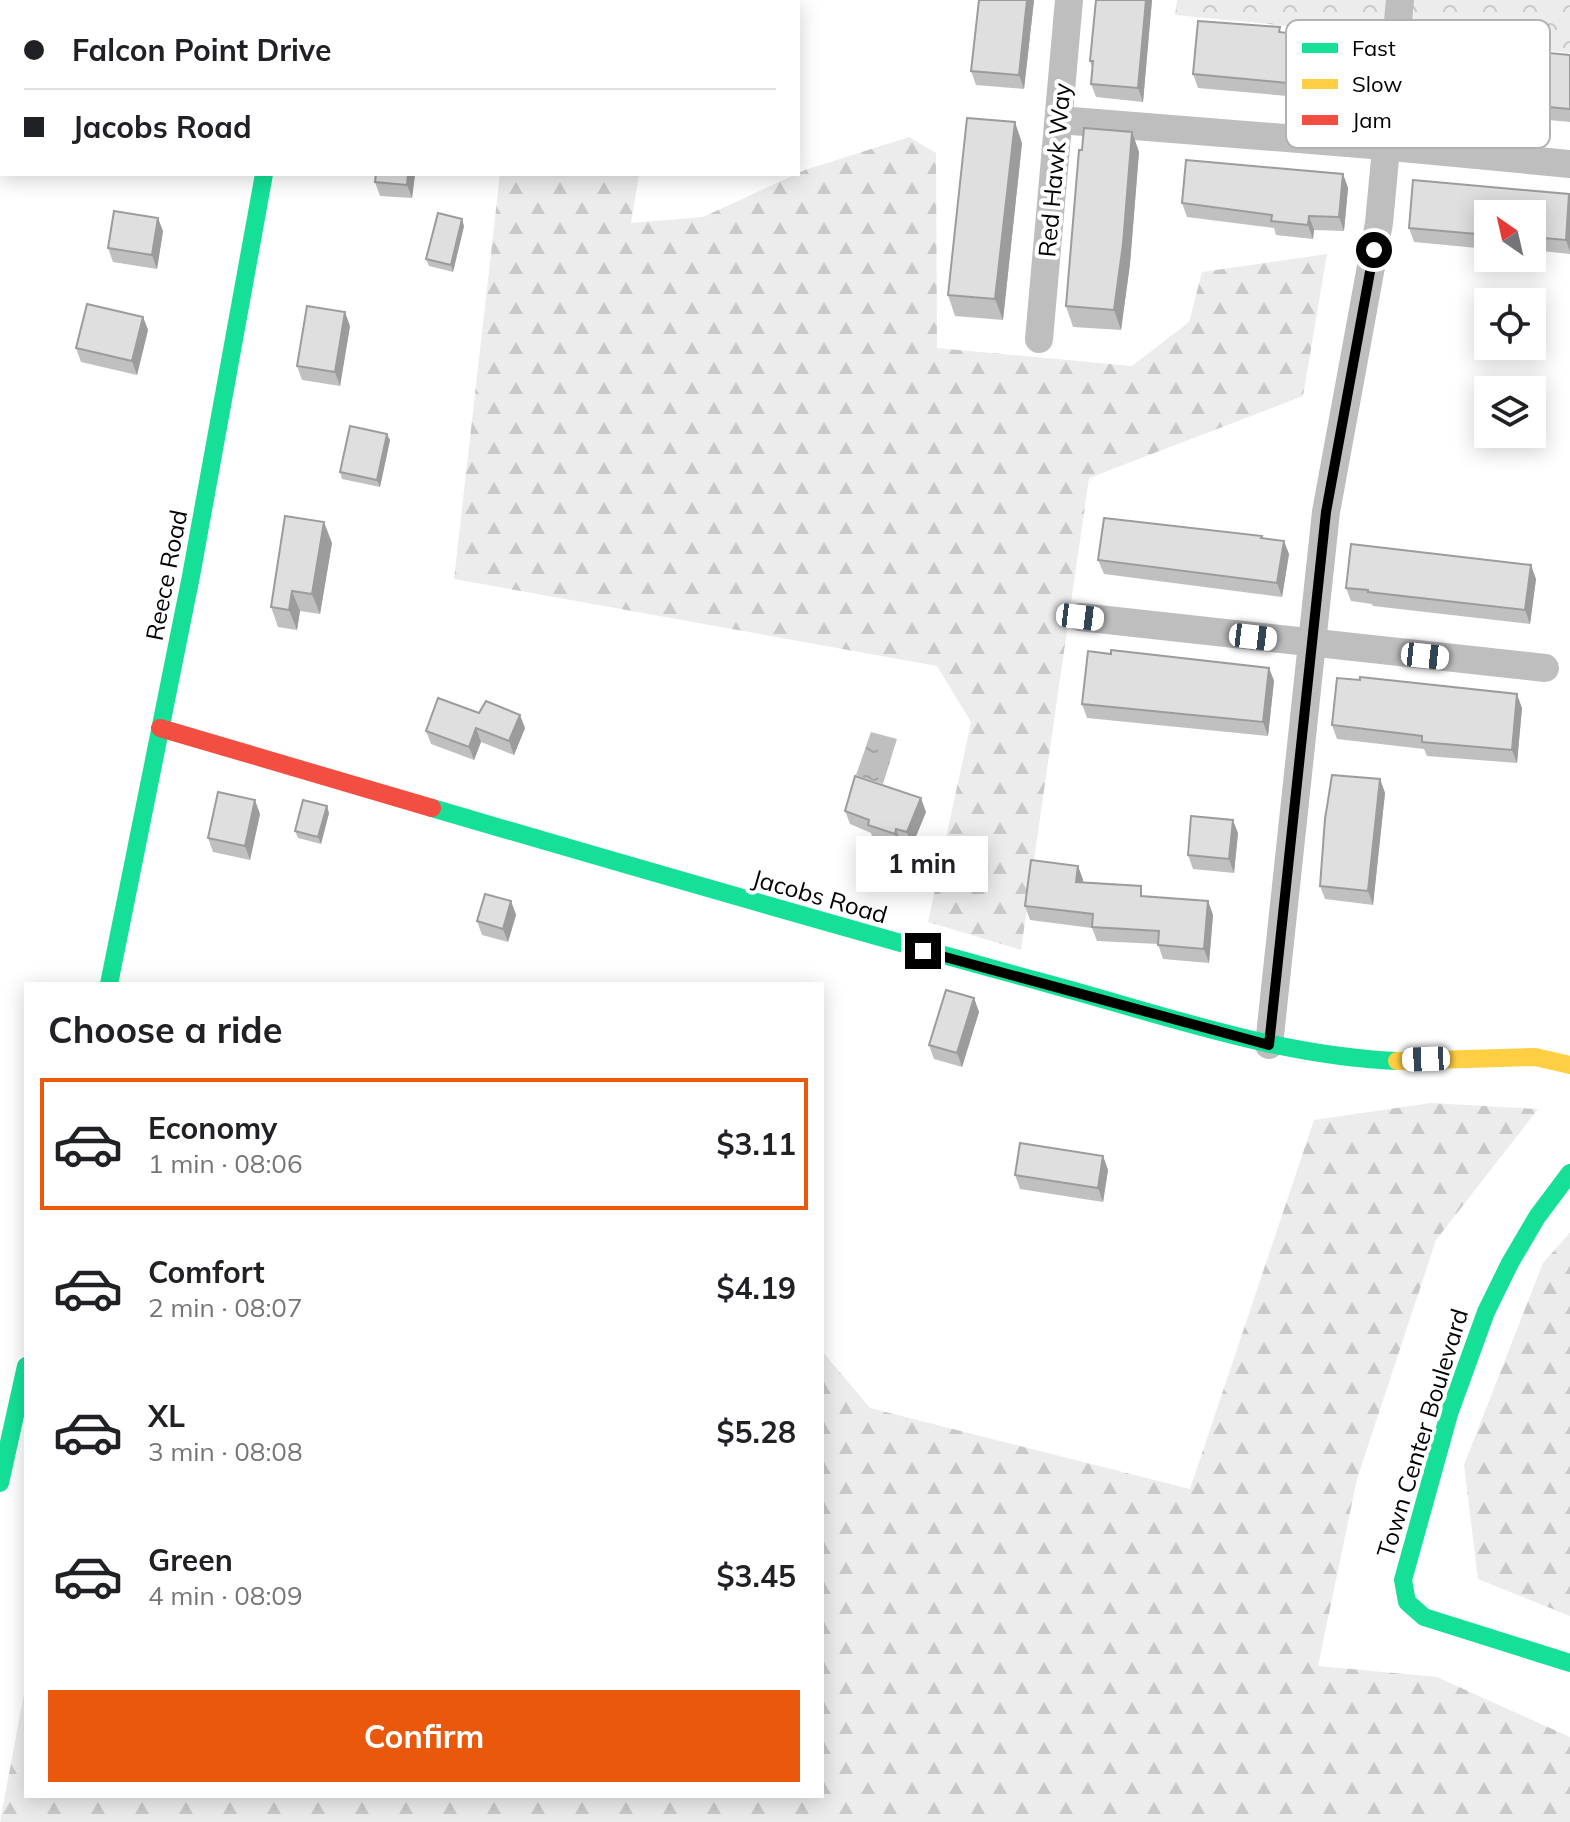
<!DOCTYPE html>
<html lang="en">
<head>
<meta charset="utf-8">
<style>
  body { margin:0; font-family:Mulish,sans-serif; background:#f6f6f6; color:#202124; height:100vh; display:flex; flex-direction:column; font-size:30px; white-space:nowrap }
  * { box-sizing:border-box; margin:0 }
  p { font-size:26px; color:#757577 }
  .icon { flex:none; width:44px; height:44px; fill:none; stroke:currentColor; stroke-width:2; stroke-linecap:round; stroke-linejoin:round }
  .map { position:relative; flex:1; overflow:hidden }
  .drawer { position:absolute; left:24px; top:982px; width:800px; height:816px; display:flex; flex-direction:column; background:#fff; border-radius:0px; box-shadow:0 4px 20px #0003 }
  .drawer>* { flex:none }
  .hud { position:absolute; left:0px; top:0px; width:800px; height:176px; box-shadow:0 4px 20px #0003; display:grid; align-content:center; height:176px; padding:0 24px; background:#fff }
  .needle { width:52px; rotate:326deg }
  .fabs { position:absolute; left:1474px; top:200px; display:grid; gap:16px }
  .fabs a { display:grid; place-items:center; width:72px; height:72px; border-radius:0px; background:#fff; box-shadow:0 4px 20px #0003; font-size:40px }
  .end { position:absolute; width:36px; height:36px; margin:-18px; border:10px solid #000; background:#fff; box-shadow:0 0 0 4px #fff }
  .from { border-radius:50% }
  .bubble { position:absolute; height:56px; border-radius:0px; background:#fff; box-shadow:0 4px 20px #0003; font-size:26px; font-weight:700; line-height:56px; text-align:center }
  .car { position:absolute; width:24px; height:48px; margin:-24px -12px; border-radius:10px; box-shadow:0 0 6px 2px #0007; background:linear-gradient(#fff 24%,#345 0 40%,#fff 0 76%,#345 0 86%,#fff 0) }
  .hud b { display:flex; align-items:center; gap:28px; height:76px; font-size:30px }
  .hud b+b { border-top:2px solid #e0e0e0 }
  .hud i { width:20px; height:20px; background:#202124 }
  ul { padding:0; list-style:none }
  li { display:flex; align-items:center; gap:24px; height:132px; margin:0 16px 12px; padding:0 8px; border:4px solid transparent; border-radius:0px }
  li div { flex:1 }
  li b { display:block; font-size:30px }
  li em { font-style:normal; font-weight:700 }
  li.selected { border-color:#ea580c }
  li>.icon { width:72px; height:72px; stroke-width:1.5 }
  h2 { padding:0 24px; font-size:36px; line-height:96px }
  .primary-button { display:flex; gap:16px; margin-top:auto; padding:16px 24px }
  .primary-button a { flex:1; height:92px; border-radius:0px; background:#ea580c; color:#fff; font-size:32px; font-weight:700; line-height:92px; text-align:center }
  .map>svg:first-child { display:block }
</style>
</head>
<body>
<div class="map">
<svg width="1570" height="1822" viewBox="0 0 1570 1822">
  <defs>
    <pattern id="forest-firs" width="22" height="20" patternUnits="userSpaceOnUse" patternTransform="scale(2)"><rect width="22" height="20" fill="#ececec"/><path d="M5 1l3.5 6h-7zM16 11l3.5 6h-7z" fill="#c9c9c9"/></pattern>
    <pattern id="park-crowns" width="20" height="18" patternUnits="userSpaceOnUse" patternTransform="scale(2)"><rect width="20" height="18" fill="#ececec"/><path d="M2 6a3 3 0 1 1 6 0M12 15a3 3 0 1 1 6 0" fill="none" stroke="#c9c9c9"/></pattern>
    <pattern id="water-ripples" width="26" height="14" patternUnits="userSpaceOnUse" patternTransform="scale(2)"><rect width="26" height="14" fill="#bfbfbf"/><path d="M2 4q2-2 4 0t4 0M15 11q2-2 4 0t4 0" fill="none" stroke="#a2a2a2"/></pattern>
  </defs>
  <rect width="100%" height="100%" fill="#fff"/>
  <g fill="url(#forest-firs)">
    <polygon points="909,137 936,153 937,348 1132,366 1189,322 1202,272 1327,254 1303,396 1089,478 1021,950 928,922 971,722 937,666 454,579 500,174 639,174 631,223 703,217 805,170"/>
    <polygon points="1431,1103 1538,1109 1436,1240 1357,1479 1318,1666 1437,1677 1570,1737 1570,1822 0,1822 26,1683 26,1796 822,1796 822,1351 870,1408 1190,1489 1314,1120"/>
    <polygon points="1570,1233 1570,1616 1478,1579 1464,1465 1543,1263"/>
  </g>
  <polygon fill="url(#park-crowns)" points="1177,0 1570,0 1570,53 1175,15"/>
  <polygon fill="url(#water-ripples)" points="871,732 897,739 883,784 856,775"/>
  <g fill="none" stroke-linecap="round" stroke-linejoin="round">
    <g stroke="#bebebe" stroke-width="28">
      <polyline points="1059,120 1360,144 1570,164"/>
      <polyline points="1039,339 1069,0"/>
      <polyline points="1080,617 1545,668"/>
      <polyline points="1269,1045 1326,512 1379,223 1400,0"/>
    </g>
    <g stroke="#16e098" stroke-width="18">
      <polyline points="296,0 296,2"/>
      <path d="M 432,808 C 637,868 843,928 1049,984 C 1163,1015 1278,1056 1397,1061"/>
      <polyline points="109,984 191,576 264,174"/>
      <polyline points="1570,1173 1537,1217 1510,1263 1486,1312 1449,1414 1403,1580 1407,1602 1424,1617 1570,1663"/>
      <polyline points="0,1483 26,1366"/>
    </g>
    <polyline stroke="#ffcf43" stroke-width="18" points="1397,1061 1535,1057 1570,1065"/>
    <polyline stroke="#f24e42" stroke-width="18" points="160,728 432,808"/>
  </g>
  <g fill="#c0c0c0">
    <polygon points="979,0 1034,0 1024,89 976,85 971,71"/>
    <polygon points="1152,0 1143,102 1096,97 1091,84 1092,67 1090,61"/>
    <polygon points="1282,32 1360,56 1356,102 1198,88 1193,74"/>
    <polygon points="1492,54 1537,56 1570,55 1570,122 1426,109 1421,95"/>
    <polygon points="1132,132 1139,152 1130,264 1121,330 1073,327 1066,306 1082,150"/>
    <polygon points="1022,143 1003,320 955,316 948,295"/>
    <polygon points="415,174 412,198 380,196 375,182"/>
    <polygon points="1343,174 1348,188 1344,231 1314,230 1313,239 1276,235 1274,228 1187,217 1182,203"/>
    <polygon points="1569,194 1570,254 1532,250 1532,214 1488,214 1488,249 1414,242 1409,228"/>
    <polygon points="464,226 453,272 429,266 426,259"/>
    <polygon points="163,231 157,269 113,262 108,248"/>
    <polygon points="143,317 148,330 137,375 81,362 76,348"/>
    <polygon points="350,326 340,386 302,380 297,366"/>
    <polygon points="390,440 380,487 342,479 340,472"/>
    <polygon points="1262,536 1263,538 1289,554 1282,597 1104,574 1098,560"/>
    <polygon points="332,543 320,614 300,611 297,630 278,627 271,607"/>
    <polygon points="1536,579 1530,624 1373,606 1372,604 1351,601 1346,588"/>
    <polygon points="1269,668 1274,681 1268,736 1087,718 1082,704"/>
    <polygon points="1522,708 1517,763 1427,756 1424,749 1337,739 1332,725"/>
    <polygon points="479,713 525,728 514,755 481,742 474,760 431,744 426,731"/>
    <polygon points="1380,779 1385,793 1373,905 1325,899 1320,886"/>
    <polygon points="845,811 926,812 912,846 901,843 900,848 873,839 871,833 850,824"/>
    <polygon points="329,813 321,844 298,838 295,831"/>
    <polygon points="260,814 250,860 213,852 208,838"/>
    <polygon points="1238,833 1234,873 1193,869 1188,855"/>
    <polygon points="1078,866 1083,880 1083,882 1145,896 1208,901 1213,915 1209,963 1163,959 1158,944 1097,941 1092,928 1030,920 1025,906"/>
    <polygon points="511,901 516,915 508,942 482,935 477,921"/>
    <polygon points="974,998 979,1012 962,1067 934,1059 929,1045"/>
    <polygon points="1103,1156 1108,1170 1103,1202 1020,1189 1015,1175"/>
  </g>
  <g fill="#9c9c9c">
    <polygon points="0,0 4,0 4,2 2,2 1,22 0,18"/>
    <polygon points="1027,0 1034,0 1024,89 1019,75"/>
    <polygon points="1146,0 1152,0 1143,102 1138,88"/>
    <polygon points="1355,42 1360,56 1356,102 1351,89"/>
    <polygon points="1015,122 1022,143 1003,320 995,299"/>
    <polygon points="1132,132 1139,152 1130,264 1121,330 1114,310"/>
    <polygon points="408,174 415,174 412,198 407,185"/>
    <polygon points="1343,174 1348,188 1344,231 1339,217"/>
    <polygon points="1569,194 1570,196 1570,252 1566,240"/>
    <polygon points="1309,216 1314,230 1313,239 1308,225"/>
    <polygon points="158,218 163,231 157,269 152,255"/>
    <polygon points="462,219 464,226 453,272 451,265"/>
    <polygon points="345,312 350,326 340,386 335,372"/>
    <polygon points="143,317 148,330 137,375 132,361"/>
    <polygon points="387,434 390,440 380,487 377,480"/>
    <polygon points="324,522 332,543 320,614 312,594"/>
    <polygon points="1284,541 1289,554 1282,597 1277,583"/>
    <polygon points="1531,565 1536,579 1530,624 1525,610"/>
    <polygon points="292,591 300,611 297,630 289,610"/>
    <polygon points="1269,668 1274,681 1268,736 1263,722"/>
    <polygon points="1517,694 1522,708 1517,763 1512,750"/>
    <polygon points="520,715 525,728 514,755 509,741"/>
    <polygon points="476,728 481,742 474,760 469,747"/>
    <polygon points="1380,779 1385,793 1373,905 1368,891"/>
    <polygon points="921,798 926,812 912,846 907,832"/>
    <polygon points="255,800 260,814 250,860 245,846"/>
    <polygon points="327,806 329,813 321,844 318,837"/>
    <polygon points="1233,820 1238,833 1234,873 1229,859"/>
    <polygon points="896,829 901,843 900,848 895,834"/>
    <polygon points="1078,866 1083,880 1081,896 1076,882"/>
    <polygon points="511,901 516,915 508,942 503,929"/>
    <polygon points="1208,901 1213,915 1209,963 1204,949"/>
    <polygon points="974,998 979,1012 962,1067 957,1053"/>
    <polygon points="1103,1156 1108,1170 1103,1202 1098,1188"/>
  </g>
  <g fill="#dfdfdf" stroke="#9c9c9c" stroke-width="2">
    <polygon points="979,0 1027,0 1019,75 971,71"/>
    <polygon points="1096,0 1146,0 1138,88 1091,84 1093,61 1090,61"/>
    <polygon points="1198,21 1280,27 1279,32 1355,42 1351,89 1193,74"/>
    <polygon points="1425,48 1492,54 1493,52 1537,56 1538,52 1570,55 1570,109 1421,95"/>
    <polygon points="967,118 1015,122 995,299 948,295"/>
    <polygon points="1084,128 1132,132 1123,244 1114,310 1066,306 1079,150 1082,150"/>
    <polygon points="1186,160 1343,174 1339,217 1309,216 1308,225 1271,221 1272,215 1182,203"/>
    <polygon points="376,174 408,174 407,185 375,182"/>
    <polygon points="1413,180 1569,194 1566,240 1532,237 1532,214 1488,214 1488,235 1409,228"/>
    <polygon points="114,211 158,218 152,255 108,248"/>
    <polygon points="438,213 462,219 451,265 426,259"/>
    <polygon points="87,304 143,317 132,361 76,348"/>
    <polygon points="307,306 345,312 335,372 297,366"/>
    <polygon points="350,426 387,434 377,480 340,472"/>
    <polygon points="285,516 324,522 312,594 292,591 289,610 271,607"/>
    <polygon points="1104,518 1262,536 1261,538 1284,541 1277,583 1098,560"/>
    <polygon points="1351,544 1531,565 1525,610 1368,592 1368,590 1346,588"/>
    <polygon points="1111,650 1269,668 1263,722 1082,704 1088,651 1111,654"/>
    <polygon points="1360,677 1517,694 1512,750 1422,742 1422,736 1332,725 1337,678 1360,680"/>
    <polygon points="438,698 479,713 486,701 520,715 509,741 476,728 469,747 426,731"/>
    <polygon points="1332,775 1380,779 1368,891 1320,886 1325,819"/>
    <polygon points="855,776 921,798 907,832 896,829 895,834 868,825 869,820 845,811"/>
    <polygon points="218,792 255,800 245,846 208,838"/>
    <polygon points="303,800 327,806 318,837 295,831"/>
    <polygon points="1191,816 1233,820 1229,859 1188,855"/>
    <polygon points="1031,860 1078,866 1076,882 1141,886 1141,896 1208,901 1204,949 1158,945 1159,931 1092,927 1093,914 1025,906"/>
    <polygon points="485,894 511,901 503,929 477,921"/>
    <polygon points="946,990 974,998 957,1053 929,1045"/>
    <polygon points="1020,1143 1103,1156 1098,1188 1015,1175"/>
  </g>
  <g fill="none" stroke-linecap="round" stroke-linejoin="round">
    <polyline stroke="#000" stroke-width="10" points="923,951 1269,1045 1326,512 1374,250"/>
  </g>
  <g text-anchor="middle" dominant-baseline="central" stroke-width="8" stroke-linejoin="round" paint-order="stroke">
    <g font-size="24" fill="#000" stroke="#fff">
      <text transform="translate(1054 170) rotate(-85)">Red Hawk Way</text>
      <text transform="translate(166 575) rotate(-79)">Reece Road</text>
      <text transform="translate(820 896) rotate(16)">Jacobs Road</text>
      <text transform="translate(1422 1433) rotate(-73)">Town Center Boulevard</text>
    </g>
  </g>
  <rect x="1286" y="20" width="264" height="128" rx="12" fill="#fff" stroke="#b2b2b2" stroke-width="2"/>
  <rect x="1302" y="43" width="36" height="10" fill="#16e098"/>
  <rect x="1302" y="79" width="36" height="10" fill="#ffcf43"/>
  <rect x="1302" y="115" width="36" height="10" fill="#f24e42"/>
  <g font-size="22" fill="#000">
    <text x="1352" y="56">Fast</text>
    <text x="1352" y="92">Slow</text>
    <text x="1352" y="128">Jam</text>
  </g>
</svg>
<div class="fabs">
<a><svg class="needle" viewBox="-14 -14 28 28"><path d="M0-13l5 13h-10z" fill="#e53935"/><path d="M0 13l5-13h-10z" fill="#757577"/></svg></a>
<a><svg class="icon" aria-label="locate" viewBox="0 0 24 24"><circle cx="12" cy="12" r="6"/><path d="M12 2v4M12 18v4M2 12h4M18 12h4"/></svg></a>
<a><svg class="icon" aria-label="layers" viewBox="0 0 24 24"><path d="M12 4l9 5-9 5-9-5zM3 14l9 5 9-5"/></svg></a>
</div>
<i class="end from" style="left:1374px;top:250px"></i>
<i class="end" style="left:923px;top:951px"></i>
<div class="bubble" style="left:856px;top:836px;width:132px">1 min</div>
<i class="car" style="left:1080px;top:617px;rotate:97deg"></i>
<i class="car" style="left:1253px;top:637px;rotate:97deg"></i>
<i class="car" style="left:1425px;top:656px;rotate:96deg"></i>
<i class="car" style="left:1426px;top:1059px;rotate:268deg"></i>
<div class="hud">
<b><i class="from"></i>Falcon Point Drive</b>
<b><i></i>Jacobs Road</b>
</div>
<section class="drawer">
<h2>Choose a ride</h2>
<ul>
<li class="selected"><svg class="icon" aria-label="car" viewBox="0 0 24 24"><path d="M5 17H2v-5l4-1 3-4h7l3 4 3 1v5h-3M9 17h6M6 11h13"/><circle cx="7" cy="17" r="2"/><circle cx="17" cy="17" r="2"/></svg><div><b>Economy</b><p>1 min · 08:06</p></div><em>$3.11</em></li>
<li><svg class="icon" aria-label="car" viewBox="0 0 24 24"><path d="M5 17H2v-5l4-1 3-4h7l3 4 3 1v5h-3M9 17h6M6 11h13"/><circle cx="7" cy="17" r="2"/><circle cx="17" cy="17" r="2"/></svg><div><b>Comfort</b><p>2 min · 08:07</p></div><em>$4.19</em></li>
<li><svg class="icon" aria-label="car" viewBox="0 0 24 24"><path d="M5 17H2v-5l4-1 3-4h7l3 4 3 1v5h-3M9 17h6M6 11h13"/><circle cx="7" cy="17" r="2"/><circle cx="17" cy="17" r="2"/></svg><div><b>XL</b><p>3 min · 08:08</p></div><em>$5.28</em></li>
<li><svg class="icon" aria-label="car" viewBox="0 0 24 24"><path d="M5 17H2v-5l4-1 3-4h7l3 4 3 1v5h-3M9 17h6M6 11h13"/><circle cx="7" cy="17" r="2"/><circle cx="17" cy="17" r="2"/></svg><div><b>Green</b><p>4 min · 08:09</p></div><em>$3.45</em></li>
</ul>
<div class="primary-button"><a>Confirm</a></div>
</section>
</div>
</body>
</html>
